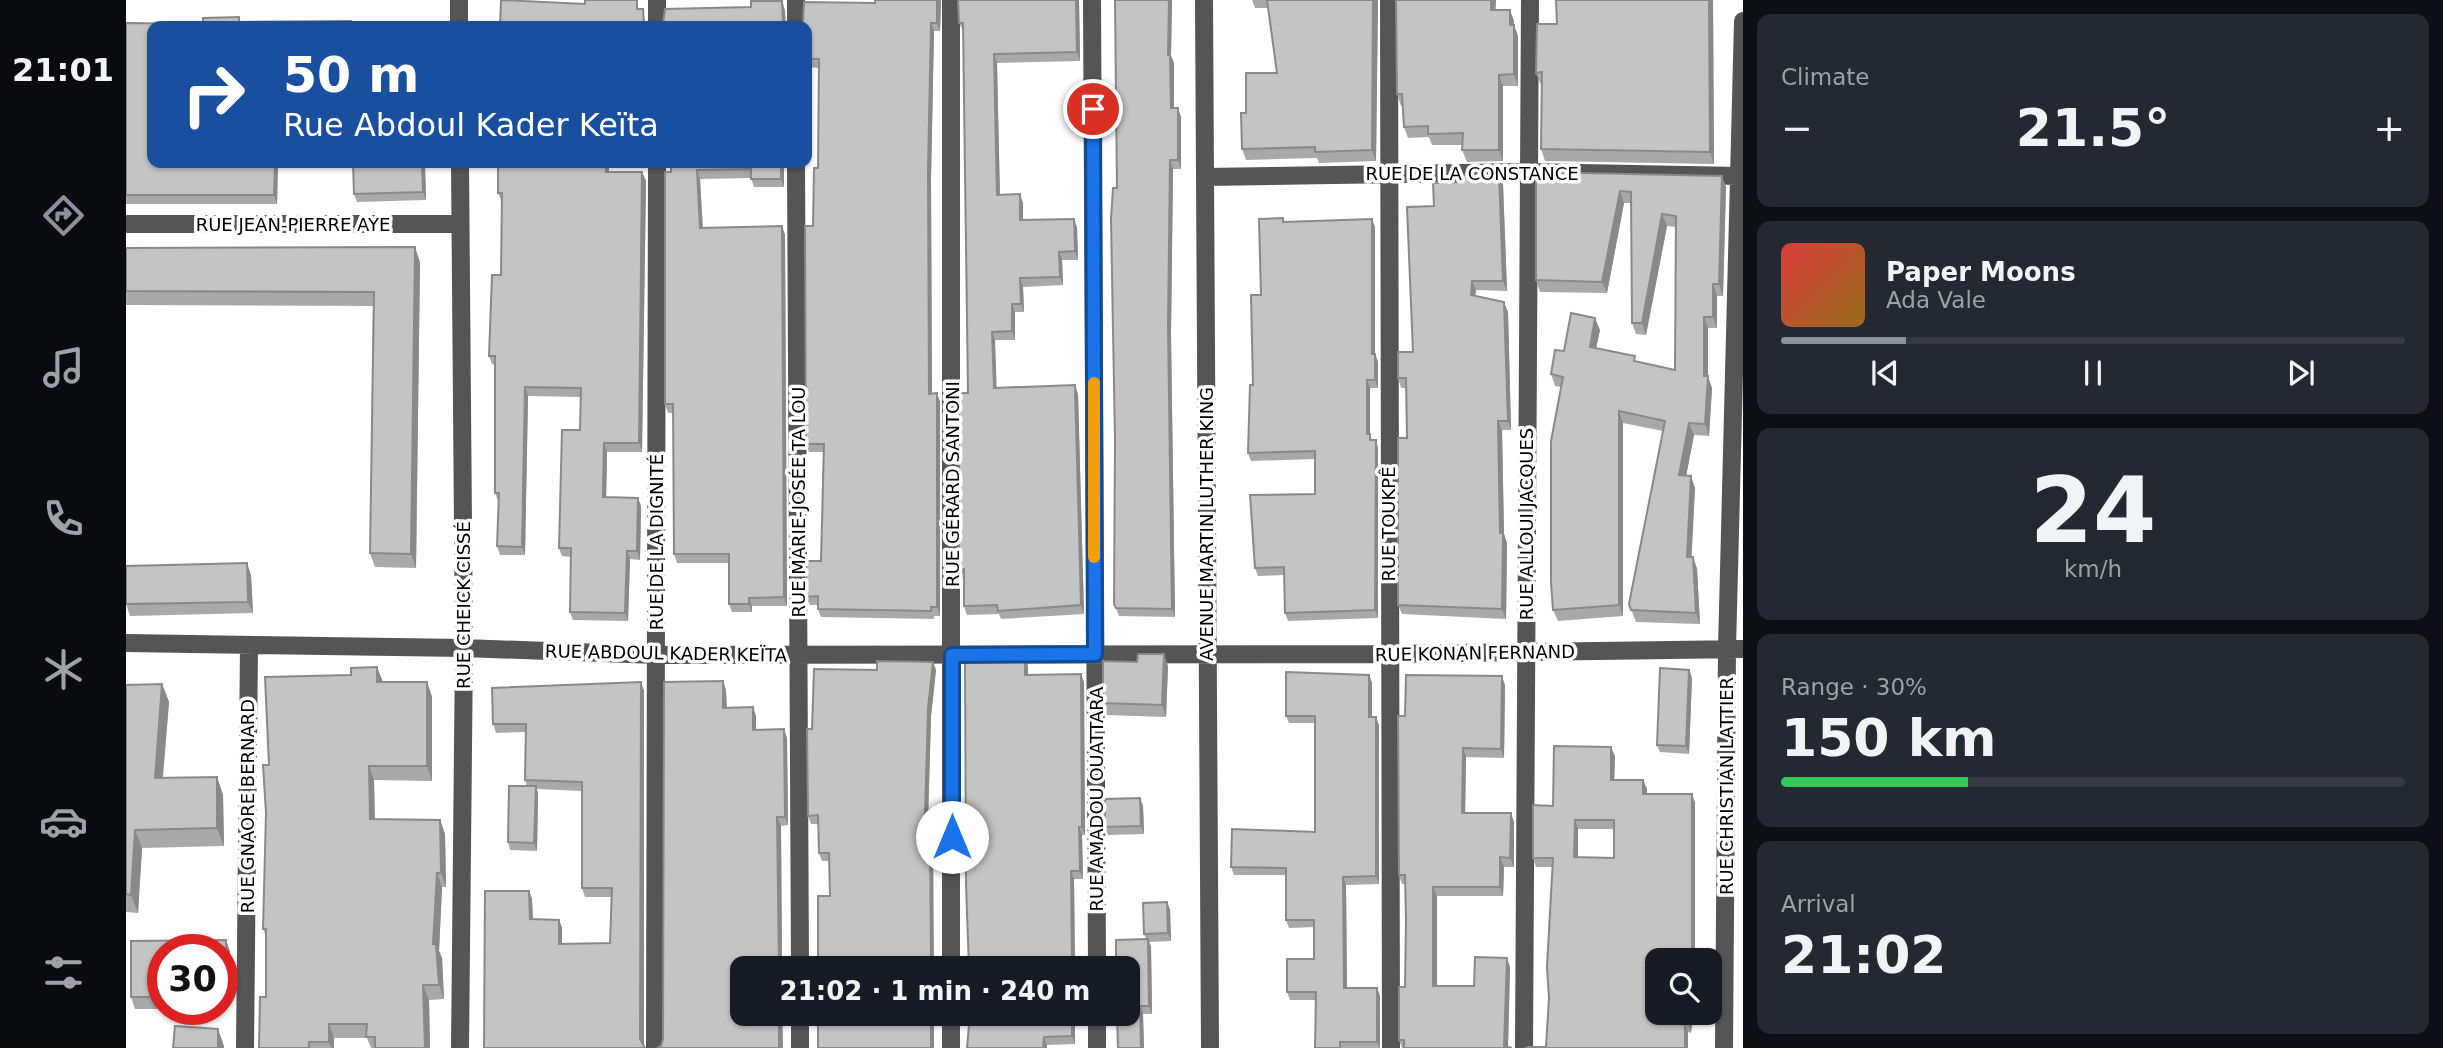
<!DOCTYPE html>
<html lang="en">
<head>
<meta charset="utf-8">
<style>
  body { margin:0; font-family:"DejaVu Sans",sans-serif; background:#242831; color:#f1f3f6; height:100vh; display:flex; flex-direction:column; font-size:26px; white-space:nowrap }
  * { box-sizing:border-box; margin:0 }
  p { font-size:23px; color:#9ea1a6 }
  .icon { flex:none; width:38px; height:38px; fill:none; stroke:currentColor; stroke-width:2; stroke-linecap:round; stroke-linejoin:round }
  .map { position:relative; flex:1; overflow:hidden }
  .drawer { display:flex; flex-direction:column; gap:14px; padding:14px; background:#0d0f14; width:700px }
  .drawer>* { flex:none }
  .top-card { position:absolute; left:21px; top:21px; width:665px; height:147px; border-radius:14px; box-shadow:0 2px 5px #0004; background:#1a4fa0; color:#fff; overflow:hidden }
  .buttons { position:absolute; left:1519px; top:948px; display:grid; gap:14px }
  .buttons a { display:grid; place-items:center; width:77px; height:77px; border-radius:14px; background:#171b24; box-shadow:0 2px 5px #0004; font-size:35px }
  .speed { position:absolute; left:21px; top:934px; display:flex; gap:14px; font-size:35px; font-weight:700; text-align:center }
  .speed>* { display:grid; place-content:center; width:91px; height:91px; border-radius:50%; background:#171b24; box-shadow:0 2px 5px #0004; line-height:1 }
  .speed .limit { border:10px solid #d22; background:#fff; color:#111 }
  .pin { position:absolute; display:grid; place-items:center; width:60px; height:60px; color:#fff; margin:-30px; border:4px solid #fff; border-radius:50%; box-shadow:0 2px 7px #0007 }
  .me { position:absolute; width:77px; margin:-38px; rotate:0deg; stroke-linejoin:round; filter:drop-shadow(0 0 5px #0008) }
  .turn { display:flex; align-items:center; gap:24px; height:147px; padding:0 21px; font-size:32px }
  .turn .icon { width:91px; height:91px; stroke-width:2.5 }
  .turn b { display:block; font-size:49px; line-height:60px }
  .big { font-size:52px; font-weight:800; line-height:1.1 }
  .drawer .tile { flex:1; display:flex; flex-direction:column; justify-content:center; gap:10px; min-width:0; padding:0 24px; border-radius:14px; background:#242831 }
  .drawer .dial { align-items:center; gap:0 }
  .dial b { font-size:91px; line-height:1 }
  .song { display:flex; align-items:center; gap:21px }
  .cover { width:84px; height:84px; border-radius:10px; background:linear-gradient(135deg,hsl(0 70% 55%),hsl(40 70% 35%)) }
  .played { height:7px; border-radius:4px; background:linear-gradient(90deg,#8c9099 20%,#363941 20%) }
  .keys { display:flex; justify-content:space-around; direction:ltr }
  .heat { display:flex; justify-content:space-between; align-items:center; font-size:38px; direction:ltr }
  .charge { height:10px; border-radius:5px; background:linear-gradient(90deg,#34c759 30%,#363941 0) }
  .trip { position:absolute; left:604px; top:956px; width:410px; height:70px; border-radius:14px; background:#171b24; box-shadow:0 2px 5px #0004; font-weight:800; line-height:70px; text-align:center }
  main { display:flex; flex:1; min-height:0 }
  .tabs { display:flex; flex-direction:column; width:126px; justify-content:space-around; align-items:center; background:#090b0e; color:#9ea1a6 }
  .tabs .icon { width:49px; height:49px }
  .tabs .selected { color:#8c9099 }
  .tabs b { font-size:32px; color:#f1f3f6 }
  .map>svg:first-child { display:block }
</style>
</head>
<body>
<main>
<nav class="tabs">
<b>21:01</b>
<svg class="icon selected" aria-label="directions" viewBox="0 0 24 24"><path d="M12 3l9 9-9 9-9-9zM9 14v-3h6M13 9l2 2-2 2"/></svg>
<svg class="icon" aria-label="music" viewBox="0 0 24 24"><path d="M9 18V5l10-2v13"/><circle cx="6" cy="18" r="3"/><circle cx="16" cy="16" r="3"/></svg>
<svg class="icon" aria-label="phone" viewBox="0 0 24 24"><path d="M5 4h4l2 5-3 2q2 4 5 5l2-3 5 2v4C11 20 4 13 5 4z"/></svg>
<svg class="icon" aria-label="climate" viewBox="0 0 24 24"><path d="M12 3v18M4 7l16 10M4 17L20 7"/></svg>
<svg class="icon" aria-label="car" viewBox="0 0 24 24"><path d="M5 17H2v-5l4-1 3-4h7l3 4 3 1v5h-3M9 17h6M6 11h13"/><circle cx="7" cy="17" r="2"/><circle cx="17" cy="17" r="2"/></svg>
<svg class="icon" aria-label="filters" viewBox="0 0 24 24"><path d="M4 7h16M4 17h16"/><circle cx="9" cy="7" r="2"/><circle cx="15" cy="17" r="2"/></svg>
</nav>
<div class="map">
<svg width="1617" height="1048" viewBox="0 0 1617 1048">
  <rect width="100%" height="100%" fill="#fff"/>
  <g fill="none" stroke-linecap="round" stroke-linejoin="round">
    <path stroke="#555" stroke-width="18" d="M333,0V26
      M670,0V26
      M825,0V968
      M966,0L971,968
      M1078,0L1084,1048
      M1263,0L1265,1048
      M531,26V0
      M334,163L338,648L334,1048
      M670,163L674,968
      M1079,177L1402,172L1613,176
      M0,224H334
      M0,643L338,648L530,655L1263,654L1617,649
      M674,1013V1048
      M971,1013V1048
      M119,1048L123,647
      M529,1048L531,163
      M825,1048V1013
      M1398,1048L1404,0
      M1598,1048L1601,649L1617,21"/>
  </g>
  <path fill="#a9a9a9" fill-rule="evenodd" d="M749,0H815L814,31H808L805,179L806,393H811L814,402V616H808V619L695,617L692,609V605H684L680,597L695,561L697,452H683L680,444L687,226L692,168L693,68L681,67V26L749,3Z
    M953,0L954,61L871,63L874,195L897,203V220L951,227L952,260H936L937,285L897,287L898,312H889V340H869L870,388L952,394L958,614L875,619L873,614L841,615L838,606V578H836L833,569L842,393L837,31L833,23Z
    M989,0H1046L1045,56L1048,63V108L1055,117V169H1047L1045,335L1049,617L993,616L988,604L991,188Z
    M1126,0H1252L1250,161L1193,163L1191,158L1120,160L1116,149L1120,113L1151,73L1142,8H1129Z
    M1270,0H1370L1369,10L1388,21V25L1392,36V86H1377V161L1341,162L1336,150L1337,145H1306L1303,137L1282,138L1278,127L1277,106H1275L1271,94Z
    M1587,0L1588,164L1419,161L1415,149V85L1410,73L1431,24Z
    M113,17L115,22L225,21L227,26H26V163H152L151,204H0V23L77,24V18Z
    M299,163L300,200L231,202L228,194Z
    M372,163H483V172H516L520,181L516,452H481L480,497L512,498L515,506L514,560L504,559L502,621L447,620L444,612L445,557L436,556L433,548L454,430L455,397L402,396L399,555H374L371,546L372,501L369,493V365L366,364L363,356L375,275L376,202L372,193Z
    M545,163H658V187H628L625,178L574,179L577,228L656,226L659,235L661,606H626V612H606L603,604V563H551L548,554L547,413H542L539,404Z
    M1410,172L1600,187L1597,296H1591V328H1582V377L1586,388L1583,436L1568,435L1560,476L1569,488L1565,557H1567L1571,569L1574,624L1510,622L1503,604L1537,431L1497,423V616L1432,621L1427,610L1435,387L1429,386L1425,374L1438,351L1474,330L1470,348L1512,362L1549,370L1550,227L1541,226L1520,335L1510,334L1506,323L1505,203H1498L1481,293L1414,292L1410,280Z
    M1373,174L1377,184L1381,291L1350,290L1349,296L1382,312L1385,430H1376L1378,534L1381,543L1380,619L1276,614L1272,605L1281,438L1280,388H1275L1272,378L1287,352L1308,206L1335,182Z
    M1157,218L1158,222L1249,227V354L1252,362V388H1244V434L1246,440L1252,448V618L1162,621L1159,613L1158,575L1132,576L1129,568L1189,494V459L1125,461L1122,453L1127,385L1135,295Z
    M0,248L294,262L290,568L249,567L244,553L247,306L0,305Z
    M125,575L127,613L4,616L0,604Z
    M899,658L902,666V675L958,682L959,835H956L957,879H948L949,968H843Z
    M807,662L810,670L805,716L802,816L807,824L704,896L703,861H696L693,853L692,824H685L682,816L751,670Z
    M1042,666L1040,717L981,715L977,703Z
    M1563,670L1566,678L1563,754L1534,752L1531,745Z
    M1243,675L1246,683V717L1253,725V884L1220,885L1221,988H1251L1254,996V1048H1189L1190,1000H1164L1161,992L1188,959V927L1163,928L1160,920V875H1108L1105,867L1189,832V723H1163L1160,716Z
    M597,681L600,690L601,708L627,707L630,716V730L661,738L662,825L655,826L656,968H616L656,1013L657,1048H531L535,1046L537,1039Z
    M257,682H301L306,697V781L248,780L249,819L314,820L319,834L320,887H316L313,951L316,958L318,999L303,1000L304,1048H245L241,1038H208V1048H133L140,997V936L137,929L143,765Z
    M515,682L518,691V1045L358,1048L403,891L406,899L407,919L433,920L436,928V944L484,943L486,897H459L456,888V791L411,789L412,794L411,851L384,850L382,842L401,786L399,780L400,732L370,733L367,724Z
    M36,684L43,702L37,778L91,777L97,795L98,846L16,848L12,913L0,912V685Z
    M1379,685L1378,758L1340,757L1339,813L1388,822V867H1378L1377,896H1311V986H1348L1384,967L1382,1047L1385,1048H1276L1273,1040L1279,987V884H1276L1273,875L1279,716Z
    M1489,756L1488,780H1517L1521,789V794H1566L1569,803V961H1531V1013H1567L1565,1033L1562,1032V1048H1399L1420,1047L1423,998L1427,867H1410L1407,858L1427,806ZM1452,829H1488V858L1452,857Z
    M1014,798L1017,806L1018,834L982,835L979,827Z
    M1041,902L1044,910L1045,941L1023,942L1025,947L1026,1014H1017L1018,1048H992L1020,939L1018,934Z
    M100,940L104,952L105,983H96V950H37V1009H9L5,997V941Z
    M844,1013H949V1044L921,1045Z"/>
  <path fill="#898989" d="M811,0H815L814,31L811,23Z
    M950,0H953L954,61L951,52Z
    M1043,0H1046L1045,56L1048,63V117L1045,108L1042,55Z
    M1247,0H1252L1250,161L1246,150Z
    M1365,0H1370L1369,21L1365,10Z
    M1583,0H1587L1588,164L1584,152Z
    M656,1L659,10L660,26L657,23Z
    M1384,10L1388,21V36L1384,25Z
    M805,23L808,31L805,179L806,402L803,394L802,170Z
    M1388,25L1392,36V86L1388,74Z
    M868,54L871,63L874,203L871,195Z
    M1373,75L1377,86V161L1373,150Z
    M1052,108L1055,117V169L1052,160Z
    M1044,160L1047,169L1045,335L1049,617L1046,609L1042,326Z
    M149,163H152L151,204L148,195Z
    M296,163H299L300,200L297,192Z
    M480,163H483V180L480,172Z
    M655,163H658V187L655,179Z
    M571,170L574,179L577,237L574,228Z
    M516,172L520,181L516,452L513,443Z
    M1373,174L1377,184L1381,291L1377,281Z
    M1596,176L1600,187L1597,296L1593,284Z
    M1494,191L1498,203L1481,293L1476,282Z
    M894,194L897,203V229L894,220Z
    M1536,214L1541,226L1520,335L1516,323Z
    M948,219L951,227L952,260L949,251Z
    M1246,219L1249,227V363L1246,354Z
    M656,226L659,235L661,606L658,597Z
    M289,247L294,262L290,568L285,554Z
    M933,252L936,260L937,285L934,277Z
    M894,278L897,287L898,312L895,304Z
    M1346,281L1350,290L1348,305L1345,295Z
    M1587,284L1591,296V328L1587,317Z
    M1378,302L1382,312L1385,430L1382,421Z
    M886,304L889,312V340L886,331Z
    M1578,317L1582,328V377L1586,388L1583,436L1579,424Z
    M1469,318L1474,330L1468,358L1464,347Z
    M866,332L869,340L871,397L868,388Z
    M1249,354L1252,362V388L1249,380Z
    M1241,380L1244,388V442L1241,434Z
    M949,385L952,394L958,614L955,605Z
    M399,387L402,396L399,555L396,547Z
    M811,393L814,402V616L811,607Z
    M1493,411L1497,423V616L1493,605Z
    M1372,421L1376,430L1378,534L1381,543L1380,619L1376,609Z
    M1563,423L1568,435L1558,487L1553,475Z
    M1250,440L1252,448V618L1249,610Z
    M478,443L481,452L480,506L477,497Z
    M1565,476L1569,488L1565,569L1561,557Z
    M512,498L515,506L514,560L511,551Z
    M501,551L504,559L502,621L499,613Z
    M1567,557L1571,569L1574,624L1570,613Z
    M121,563L125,575L127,613L122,602Z
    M623,598L626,606V612L623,604Z
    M1038,654L1042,666L1040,717L1036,705Z
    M899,658L902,666V684L899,675Z
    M807,662L810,670L805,716L802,824L799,816L802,708Z
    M251,667L257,682H251Z
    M1563,670L1566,678L1563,754L1560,746Z
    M955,674L958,682L959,835L956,827Z
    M1243,675L1246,683V725L1243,717Z
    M1376,676L1379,685L1378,758L1375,749Z
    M597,681L600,690L601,716L597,708Z
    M301,682L306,697V781L301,766Z
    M515,682L518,691V1048L514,1039Z
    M36,684L43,702L35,796L29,778Z
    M627,707L630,716V739L627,730Z
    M1250,717L1253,725V884L1250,876Z
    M658,729L661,738L662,825L659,817Z
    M1485,747L1489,756L1488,789L1485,780Z
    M1337,748L1340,757L1339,822L1336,813Z
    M243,766L248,780L249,834L244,819Z
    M91,777L97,795L98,846L91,828Z
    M1517,780L1521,789V803L1517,794Z
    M410,786L412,794L411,851L408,843Z
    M1566,794L1569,803V961H1566Z
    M1014,798L1017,806L1018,834L1015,826Z
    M1385,813L1388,822V867L1384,858Z
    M804,816L807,824L808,968H805Z
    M651,817L655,826L656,968H653Z
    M314,820L319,834L320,887L315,873Z
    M1449,820L1452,829V866L1448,857Z
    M953,827L956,835L957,879L954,871Z
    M9,830L16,848L12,913L5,895Z
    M1374,857L1378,867L1377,896L1374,887Z
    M945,871L948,879L949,968H946Z
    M311,873L316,887L313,951L316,958L318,999L313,985L307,944Z
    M1217,877L1220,885L1221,996L1218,988Z
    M1307,887L1311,896V995L1307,986Z
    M403,891L406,899L407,928L404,919Z
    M1041,902L1044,910L1045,941L1042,933Z
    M433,920L436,928V952L433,944Z
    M1022,939L1025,947L1026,1014L1023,1006Z
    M100,940L104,952L105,983L100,971Z
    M1381,958L1384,967L1382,1048L1378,1046Z
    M297,985L303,1000L304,1048H299Z
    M1251,988L1254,996V1048L1251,1042Z
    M1014,1006L1017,1014L1018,1048H1015Z
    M653,1013H656L657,1048H653Z
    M805,1013H808V1048H805Z
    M946,1013H949V1044L946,1036Z
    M1563,1013H1567L1565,1033L1562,1023Z
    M1559,1023L1562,1032V1048H1559Z
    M203,1024L208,1038V1048H206L203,1042Z
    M92,1029L98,1046V1048H92Z
    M918,1037L921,1045V1048H917Z"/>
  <path fill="#c4c4c4" stroke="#898989" stroke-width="2" fill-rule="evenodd" d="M375,0L459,4V0H511V9H517L518,23L523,26H374Z
    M749,0H811V23H805L802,170L803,394L811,393V607H805V611L692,609V596L680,597V561H695L698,444H680L679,226H687L688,168H692L693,59H681V26H671L677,23L678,2L749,3Z
    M832,0H950L951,52L868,54L871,195L894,194V220L948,219L949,251L933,252L934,277L894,278L895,304H886V331L866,332L868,388L949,385L955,605L872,611L871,605L838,606V569H833V393H842L837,23H833Z
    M989,0H1043L1042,55H1044L1045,108H1052V160H1044L1042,326L1046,609L990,608L988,604L989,440L985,219L987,188H991Z
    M1141,0H1247L1246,150L1189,152V147L1116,149L1115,113H1120V73H1151Z
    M1270,0H1365V10H1384V25H1388V74L1373,75V150H1336L1337,133L1302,134V126L1278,127L1276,94H1271Z
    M1430,0H1583L1584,152L1415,149L1416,72L1410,73L1411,24H1431Z
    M625,1H656L657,23L663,26H532L537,24L539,9L625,7Z
    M113,17V22L225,21V26H26V163H149L148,195H0V23L77,24V18Z
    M267,22H295V26H267Z
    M227,163H296L297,192L228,194Z
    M372,163H480V172H516L513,443H478L477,497L512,498L511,551H501L499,613L444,612L445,548H433L436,430H454L455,388L399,387L396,547L371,546L373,493H369V356H363L366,275H375L376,193H372Z
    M545,163H655V179H625V169L571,170L574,228L656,226L658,597L623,598V604H603V554H548L547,404H539V172H545Z
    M1410,172L1596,176L1593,284H1587V317H1578V376H1582L1579,424L1563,423L1553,475L1565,476L1561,557H1567L1570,613L1505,610L1503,604L1539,421L1493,411V605L1427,610L1425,583V441L1437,377L1425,374L1429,350L1438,351L1445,313L1469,318L1464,347L1509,356L1508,361L1549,370L1550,216L1536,214L1516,323H1506L1505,192L1494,191L1476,282L1410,280Z
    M1373,174L1377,281H1346L1345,295L1378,302L1382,421H1372L1374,533H1377L1376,609L1272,605V438H1281L1280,378H1272V352H1287L1281,207L1308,206L1307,183L1335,182L1336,175Z
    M1157,218V222L1246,219V354H1249V380H1241V434H1244V440H1250L1249,610L1159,613L1158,567L1129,568L1124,495L1189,494V451L1122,453L1124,385H1127L1125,295H1135L1133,219Z
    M289,247L285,554L244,553L248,292L0,291V248Z
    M121,563L122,602L0,604V566Z
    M1012,654H1038L1036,705L977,703V661L1011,662Z
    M839,658H899V675L955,674L956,827H953L954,871H945L946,968H843L840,885Z
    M751,661L807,662L802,708L799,816H804L805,968H692V896H704L703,853H693L692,815L682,816L681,729H686L688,669L751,670Z
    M251,667V682H301V766H243L244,819L314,820L315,873H311L307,944H310L313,985H297L299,1048H249V1037H240L241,1024H203V1042H183V1048H133L134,997H140V929H137L140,813L137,765H143L139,677L225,675V668Z
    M1534,668L1563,670L1560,746L1531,745Z
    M1160,672L1243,675V717H1250V876L1217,877L1218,988H1251V1042H1214V1048H1189L1190,992H1161V959H1188V920H1160V868L1105,867L1106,829L1189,832V716H1160Z
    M1280,675L1376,676L1375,749L1337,748L1336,813H1385L1384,858L1374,857V887H1307V986H1348L1349,957L1381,958L1378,1046L1386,1048H1278V1040H1273V987H1279L1280,921L1279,875H1273L1272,716H1279Z
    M597,681V708L627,707V730L658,729L659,817H651L653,968H616V1013H653V1048H531L535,1046L537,1039L538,682Z
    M515,682L514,1039L519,1048H358L359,891H403L404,919L433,920V944L484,943L486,888H456V782L399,780L400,724H367L366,688Z
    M36,684L29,778L91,777V828L9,830L5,895L0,894V685Z
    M1428,746L1485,747V780H1517V794H1566V961H1531V1013H1563L1562,1023H1559V1048H1399L1403,1047H1420L1423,998L1421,967L1427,858H1407V805L1427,806ZM1449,820H1488V858L1448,857Z
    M383,786H410L408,843L382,842Z
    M1014,798L1015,826L979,827V799Z
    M1041,902L1042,933L1018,934L1017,903Z
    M1022,939L1023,1006H1014L1015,1048H992L991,1013H1001V968H990V940Z
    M100,940V971H96V950H37V997H5V941Z
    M692,1013H805V1048H692Z
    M844,1013H946V1036L918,1037L917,1048H841Z
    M49,1026L92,1029V1048H47Z"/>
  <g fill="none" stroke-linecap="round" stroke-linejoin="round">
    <defs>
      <path id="route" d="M826,837V655L969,654L967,109"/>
    </defs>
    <use href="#route" stroke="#114b97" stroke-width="18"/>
    <use href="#route" stroke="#1a73e8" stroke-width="12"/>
    <path stroke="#f59e0b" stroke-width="12" d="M968,383V557"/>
  </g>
  <g text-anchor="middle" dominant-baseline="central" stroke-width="7" stroke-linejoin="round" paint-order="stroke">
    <g font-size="18" fill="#000" stroke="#fff">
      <text x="1346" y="173">RUE DE LA CONSTANCE</text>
      <text x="167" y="224">RUE JEAN-PIERRE AYE</text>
      <text transform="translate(826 484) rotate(-90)">RUE GÉRARD SANTONI</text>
      <text transform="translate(672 502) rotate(-90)">RUE MARIE-JOSÉE TA LOU</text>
      <text transform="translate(1080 524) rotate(-90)">AVENUE MARTIN LUTHER KING</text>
      <text transform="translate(1262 524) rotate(-90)">RUE TOUKPÊ</text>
      <text transform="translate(1400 524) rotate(-90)">RUE ALLOUI JACQUES</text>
      <text transform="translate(530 542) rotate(-90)">RUE DE LA DIGNITÉ</text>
      <text transform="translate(337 605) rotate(-90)">RUE CHEICK CISSÉ</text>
      <text transform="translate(540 653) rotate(1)">RUE ABDOUL KADER KEÏTA</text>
      <text transform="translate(1349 653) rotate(-1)">RUE KONAN FERNAND</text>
      <text transform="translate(1600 786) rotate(-90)">RUE CHRISTIAN LATTIER</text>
      <text transform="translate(970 799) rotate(-90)">RUE AMADOU OUATTARA</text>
      <text transform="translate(121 806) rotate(-90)">RUE GNAORE BERNARD</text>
    </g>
  </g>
</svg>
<div class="buttons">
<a><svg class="icon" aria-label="search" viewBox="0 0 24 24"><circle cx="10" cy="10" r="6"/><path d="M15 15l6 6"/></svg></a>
</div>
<div class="speed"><div class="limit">30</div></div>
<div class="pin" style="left:967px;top:109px;background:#d93025"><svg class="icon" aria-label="arrive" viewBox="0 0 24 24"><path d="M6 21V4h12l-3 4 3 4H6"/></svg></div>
<svg class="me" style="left:826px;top:837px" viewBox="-20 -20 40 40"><circle r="19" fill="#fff"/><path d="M0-13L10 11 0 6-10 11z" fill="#1a73e8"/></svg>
<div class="trip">21:02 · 1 min · 240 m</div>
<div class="top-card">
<div class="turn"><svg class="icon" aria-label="right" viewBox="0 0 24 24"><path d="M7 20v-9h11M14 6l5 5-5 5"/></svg><div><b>50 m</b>Rue Abdoul Kader Keïta</div></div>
</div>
</div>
<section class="drawer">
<div class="tile"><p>Climate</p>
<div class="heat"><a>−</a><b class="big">21.5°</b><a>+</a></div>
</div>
<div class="tile">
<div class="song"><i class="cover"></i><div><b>Paper Moons</b><p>Ada Vale</p></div></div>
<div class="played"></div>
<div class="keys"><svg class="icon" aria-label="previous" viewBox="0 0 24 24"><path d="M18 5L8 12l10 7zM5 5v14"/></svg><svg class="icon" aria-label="pause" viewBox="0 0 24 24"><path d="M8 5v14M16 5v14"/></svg><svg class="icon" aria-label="next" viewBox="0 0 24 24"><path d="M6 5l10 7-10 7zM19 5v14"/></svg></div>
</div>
<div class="tile dial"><b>24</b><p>km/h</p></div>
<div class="tile"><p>Range · 30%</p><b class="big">150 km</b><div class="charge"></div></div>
<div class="tile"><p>Arrival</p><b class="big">21:02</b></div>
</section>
</main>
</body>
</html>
